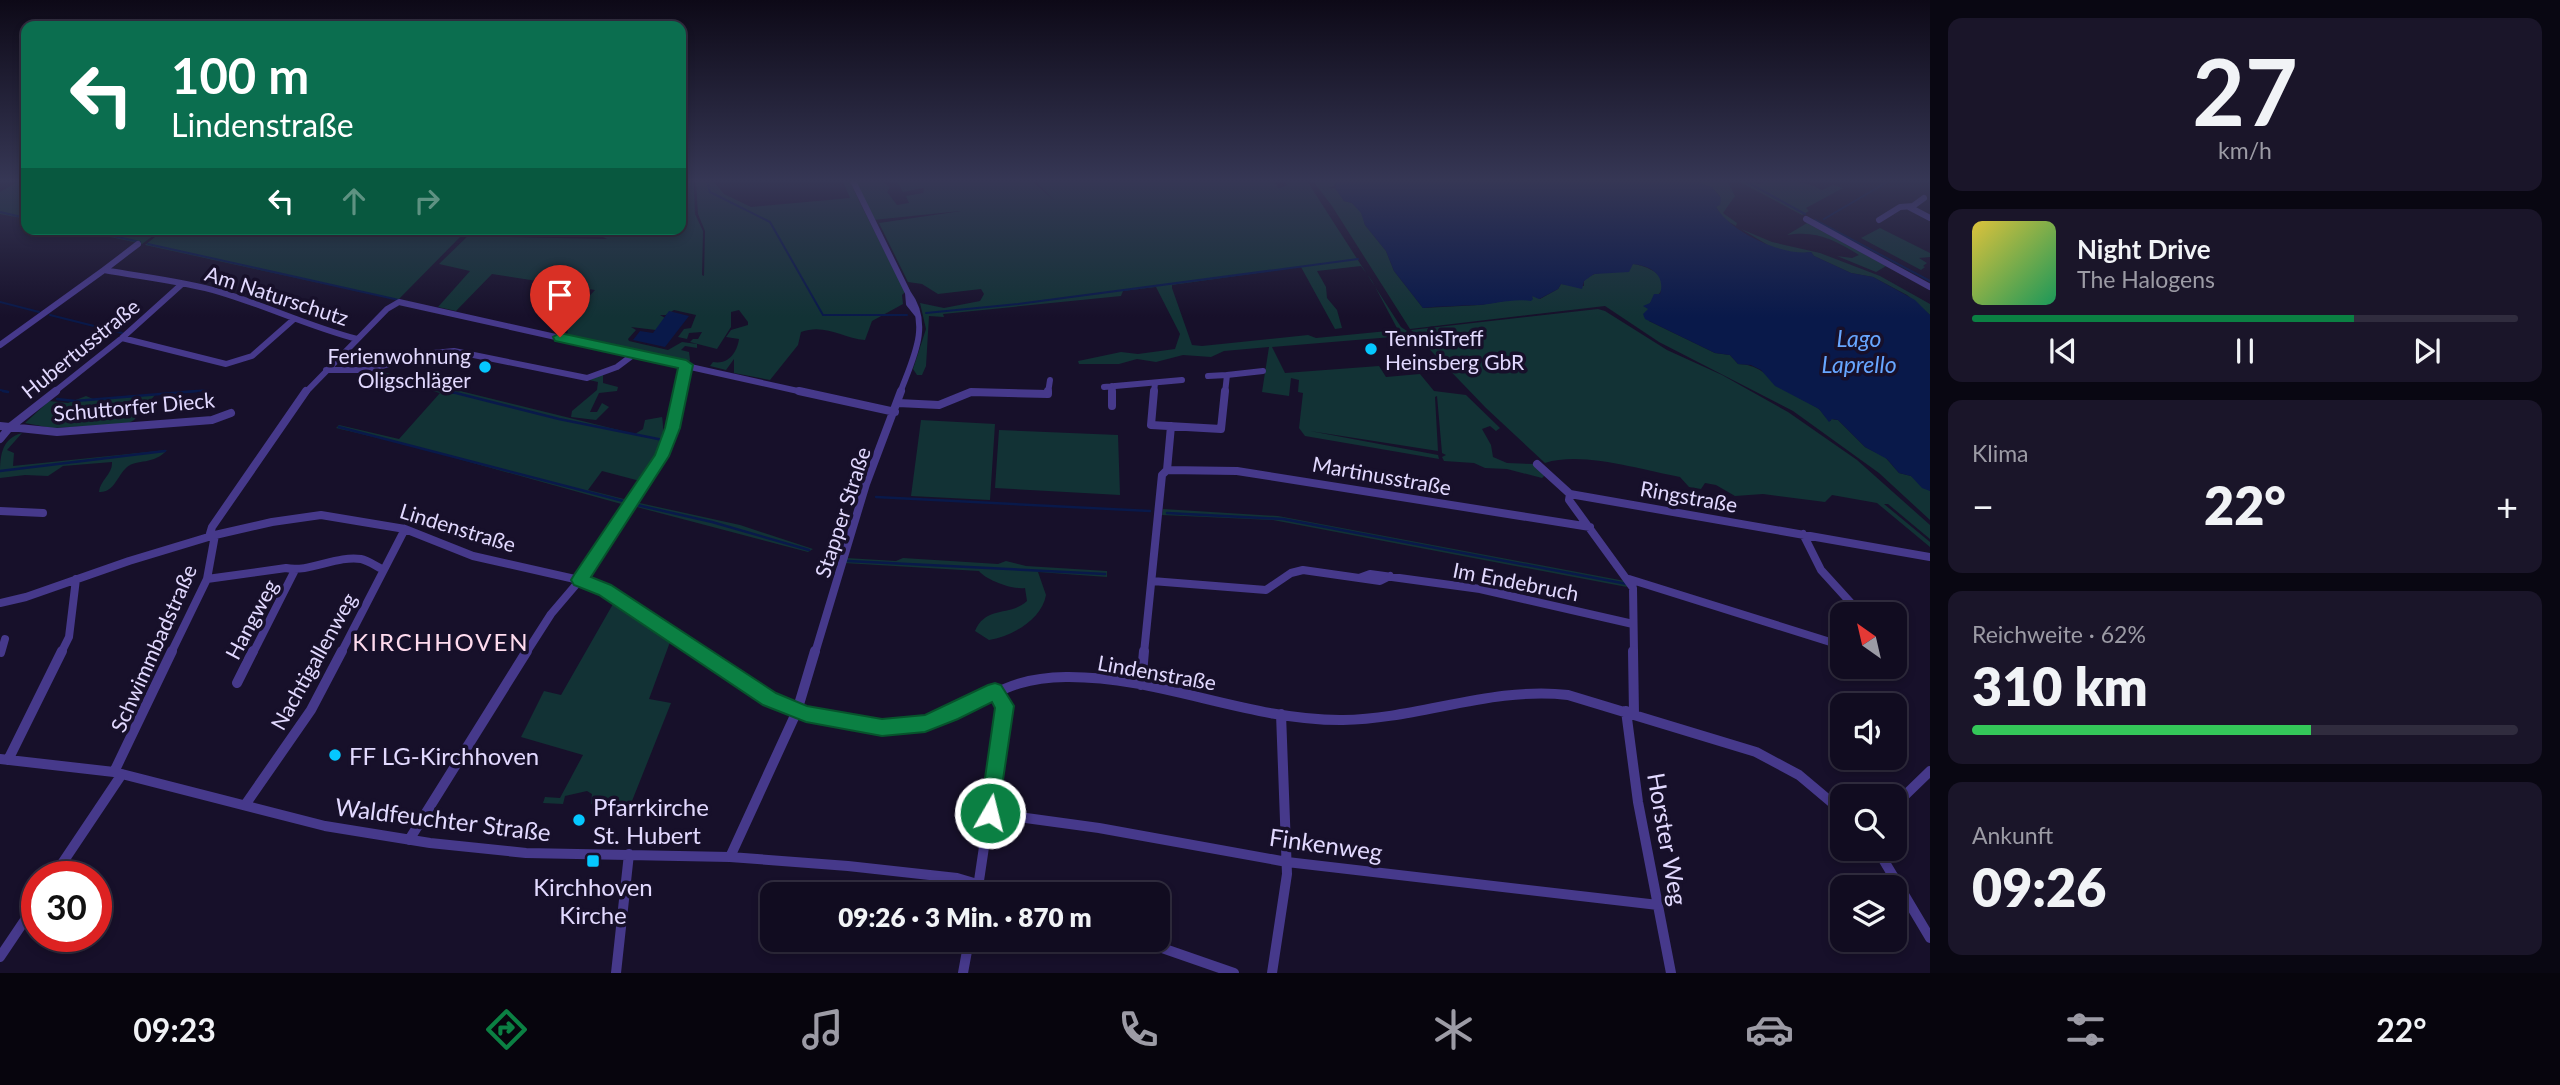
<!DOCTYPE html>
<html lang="de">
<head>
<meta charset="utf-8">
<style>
  body { margin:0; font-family:Lato,sans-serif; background:#1a1529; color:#f1f3f6; height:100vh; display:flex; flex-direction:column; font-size:26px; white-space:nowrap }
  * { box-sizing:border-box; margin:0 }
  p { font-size:23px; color:#9c9ba5 }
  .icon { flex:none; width:38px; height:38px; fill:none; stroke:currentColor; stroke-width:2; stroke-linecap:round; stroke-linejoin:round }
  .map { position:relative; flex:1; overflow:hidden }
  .side { display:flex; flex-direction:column; gap:18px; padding:18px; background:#090712; width:630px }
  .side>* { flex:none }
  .hud { position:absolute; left:21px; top:21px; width:665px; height:214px; border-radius:14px; box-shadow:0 4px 10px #0003,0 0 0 2px #302c3e; background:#0b6e4f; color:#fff; overflow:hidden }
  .needle { width:46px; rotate:326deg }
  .fabs { position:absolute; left:1830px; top:602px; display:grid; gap:14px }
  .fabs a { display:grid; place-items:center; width:77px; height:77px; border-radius:14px; background:#110c20; box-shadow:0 4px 10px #0003,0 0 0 2px #302c3e; font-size:35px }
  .speed { position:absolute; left:21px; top:861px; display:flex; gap:14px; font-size:35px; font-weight:700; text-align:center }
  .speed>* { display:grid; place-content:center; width:91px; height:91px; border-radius:50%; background:#110c20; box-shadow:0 4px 10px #0003,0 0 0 2px #302c3e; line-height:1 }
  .speed .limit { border:10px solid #d22; background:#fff; color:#111 }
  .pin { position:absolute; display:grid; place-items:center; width:60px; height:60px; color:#fff; margin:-72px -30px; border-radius:50% 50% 50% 0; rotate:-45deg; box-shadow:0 0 7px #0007 }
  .pin .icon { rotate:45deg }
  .me { position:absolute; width:77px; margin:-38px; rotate:8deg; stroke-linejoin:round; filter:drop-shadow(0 0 5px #0008) }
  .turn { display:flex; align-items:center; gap:24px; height:147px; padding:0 35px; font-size:32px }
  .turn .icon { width:91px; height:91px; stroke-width:2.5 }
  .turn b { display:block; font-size:49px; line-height:60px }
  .lanes { display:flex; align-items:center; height:66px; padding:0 35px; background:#0003; justify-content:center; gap:35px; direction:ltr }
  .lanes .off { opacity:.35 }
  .big { font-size:52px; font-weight:800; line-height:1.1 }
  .side .card { flex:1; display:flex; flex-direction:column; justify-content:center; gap:10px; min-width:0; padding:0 24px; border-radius:14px; background:#1a1529 }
  .side .dial { align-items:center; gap:0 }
  .dial b { font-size:91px; line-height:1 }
  .song { display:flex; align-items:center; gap:21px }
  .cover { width:84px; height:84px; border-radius:10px; background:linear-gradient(135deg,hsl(50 70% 55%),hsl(150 70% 35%)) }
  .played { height:7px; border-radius:4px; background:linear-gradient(90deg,#0b8043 70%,#302c3e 70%) }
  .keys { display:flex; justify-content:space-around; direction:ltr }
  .heat { display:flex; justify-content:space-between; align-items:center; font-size:38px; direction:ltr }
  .charge { height:10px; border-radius:5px; background:linear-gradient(90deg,#34c759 62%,#302c3e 0) }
  .trip { position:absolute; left:760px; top:882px; width:410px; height:70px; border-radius:14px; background:#110c20; box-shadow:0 4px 10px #0003,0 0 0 2px #302c3e; font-weight:800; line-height:70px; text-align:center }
  .menu { display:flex; height:112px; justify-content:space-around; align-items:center; background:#07050d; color:#9c9ba5 }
  .menu .icon { width:49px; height:49px }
  .menu .selected { color:#0b8043 }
  .menu b { font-size:32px; color:#f1f3f6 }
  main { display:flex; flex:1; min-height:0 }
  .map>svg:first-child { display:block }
</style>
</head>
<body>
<main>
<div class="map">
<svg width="1930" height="973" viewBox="0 0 1930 973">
  <rect width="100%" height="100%" fill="#17102a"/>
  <path fill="#123235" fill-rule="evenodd" d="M19,181H26V219L0,214V192Z
    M683,181H694L695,214L703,231L702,275L704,276L705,231L698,214L696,181H713L724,194L751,207L850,198L843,181H849L905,292L902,295L903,304L872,321L865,340C842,338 825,323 801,332L798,345L770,380L734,373V359L726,370L710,366L713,362C727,365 737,354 739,339L726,337L731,330L748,325V322L739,310L731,312V327L717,349L690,342L693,339H698L702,332L689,333L687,339L678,337L684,329L691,328L696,315L674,310L666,315H660L665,318L656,330L631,327L636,330L628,339L629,341L668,350L682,342L697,344V348L685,346L681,350L689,352L690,360L687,364L567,335L568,329L583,311L582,304L595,290L492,274L456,311L438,307L470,271L439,264L474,230L504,237L607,239C590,229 557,241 536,235L533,230L580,229L602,235L681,229Z
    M855,181H882L890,187L887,192L897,205L909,203L906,196L923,193L924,190L923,188L903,192L897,181H1032L1054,200L1035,181H1274L1278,188L1287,186L1284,181H1307L1401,327L1407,331L1404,336L1272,347L1285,373L1379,366L1386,377L1420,374L1434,391L1466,395L1500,428L1496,431L1490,426L1482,429L1491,445L1493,457L1507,463L1534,464L1545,475L1542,478L1507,469L1485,468L1474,463L1444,461L1442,457L1446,455L1442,453L1437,396L1435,397L1438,451L1310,431L1438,455L1439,459L1305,436L1299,428L1303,393L1298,392L1299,380L1291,378L1289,396L1262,392L1269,347L1224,351L1211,357L1183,355L1156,362L1137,359L1119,364H1079L1078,361L1083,360L1121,352L1138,354L1175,349L1180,334L1156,287L1123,291L1121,296L943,314L944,317L929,316L926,366L922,375H917L913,369L926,329L920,303L944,308L980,301L984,294L981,289L938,294L922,284L908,282L879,223L961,211L873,220ZM1361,266L1372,281L1398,330L1316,338L1308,335L1202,346L1192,345L1172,288V285L1301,267L1335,329L1342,328L1337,310L1327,298L1326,287L1317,271Z
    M1313,181H1337L1334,186L1329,188H1335L1344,201L1352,203L1362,213L1365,225L1386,251L1394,271L1423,308L1480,305L1534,296L1540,299L1558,289L1561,284L1584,286V281C1596,267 1617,277 1633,264C1644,265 1671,275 1661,291C1659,295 1653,299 1650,303L1649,321L1715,353L1730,355L1738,364C1761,364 1773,382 1791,393C1799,399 1813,404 1820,410C1824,414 1825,418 1831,421V419L1838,420L1865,447L1885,457L1899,473L1911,476L1930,491V520L1879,473L1793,411L1659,342L1605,306L1410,329L1332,206Z
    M1696,181L1728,182L1735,196L1723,213L1737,223L1736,226L1724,219L1716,207L1720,196C1713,187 1707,185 1696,181Z
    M1738,181H1751L1758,184C1779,175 1804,181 1822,190L1833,185L1843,188L1806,208L1809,211L1802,215Z
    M1807,223L1886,266L1876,272L1837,256L1852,258L1859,255C1835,240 1816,230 1787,235Z
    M1880,228L1930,253V257L1919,258L1927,263L1923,266L1925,267L1921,270L1861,238Z
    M75,229H162L142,244Z
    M165,229H441L462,235L398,300L145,245Z
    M1741,229L1772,242L1820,253L1880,276L1930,304V315L1907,295L1873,277L1851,273L1814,256L1811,252L1798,254L1773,248Z
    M1598,309L1605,311L1667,350L1722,375L1788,412L1857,460L1930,525V539L1888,504H1884L1930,542V547L1877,503L1832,495L1825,502L1763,494L1735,496L1716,485L1705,483L1701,489L1689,487L1680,477C1640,470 1583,451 1545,463L1486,408L1411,330Z
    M379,371L635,434L643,429L645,420L662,417C663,419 664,445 664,447L640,481L602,471L588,490L628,500L625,505L412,446L336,428L339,425L399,439L440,393L378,376Z
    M603,374V383L618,387L617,391L599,393L590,412H597L602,403L609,407L596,420L571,417L572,411L597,390L598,382L589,380Z
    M137,395H155L134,420L127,424L52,428L25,423L49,401L68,403L86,396L93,399Z
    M921,420L995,424L990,500L911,496Z
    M999,430L1118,435L1120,495L995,488Z
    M22,433L7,450L14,453L13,466L167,450C154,465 137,459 127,467C117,476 114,493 99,492C100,480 113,474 112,462L63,466L48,476L25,475L0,478C0,458 0,439 22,433Z
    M635,502L740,525L813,549L808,552L633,506Z
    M1163,509L1278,516L1625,581L1627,587L1273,520L1162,515Z
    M846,558L896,561L903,558L998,564L1006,561L1026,566L1107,571V577L1038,572L1046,595C1042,619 1013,636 989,640L975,631C986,605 1010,617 1027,601L1025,588C1013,590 986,580 979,571L844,563Z
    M613,604L670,642L649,699L671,703L630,806L622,807L605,803L602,813H596L597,805L591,804L592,794L587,791L565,796L563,804L543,803L545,797L560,798L583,755L521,737L544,691L561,695Z"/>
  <path fill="#09194a" d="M1337,181H1696L1712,187L1721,198L1720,205L1716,207C1731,232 1781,256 1811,252L1814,256L1851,273L1873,277L1915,300L1930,315V491L1922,488L1911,476L1899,473L1887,459L1865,447L1838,420L1832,419L1829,422L1819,409L1775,386L1761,370L1751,365L1738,364L1730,355L1715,353L1645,319L1643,314L1648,309L1643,306L1650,303L1654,294H1660C1666,275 1651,266 1633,264L1629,272L1594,274L1584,281L1582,289L1561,284L1558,289L1539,299L1532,296L1533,299L1531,301C1512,298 1496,304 1477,305C1458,306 1441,306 1423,308L1394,271L1386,251L1365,225L1361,213L1352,203L1344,201L1335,188Z
    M669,311L689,316L665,347L633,340L640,331L653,333Z"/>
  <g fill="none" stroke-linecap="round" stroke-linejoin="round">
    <path stroke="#09194a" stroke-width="2" d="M707,181L710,192L770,222L823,315H907
      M1745,181L1805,214
      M0,212L26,218
      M1824,219L1889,181
      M1815,220L1930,281
      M82,229L140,242
      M456,229L466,231
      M148,244L399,300
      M0,302L39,312
      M926,313L1018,304L1358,259
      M50,315L122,333
      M385,375L454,393
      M0,390L8,392
      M176,393L207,390"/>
    <path stroke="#09194a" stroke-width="2.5" d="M3,391L8,392
      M448,391L559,419L663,440
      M57,399L75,401L197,391
      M339,427L627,502
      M0,471L165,451
      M876,497L1150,511
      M637,505L712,522L809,550
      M1167,513L1283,519L1627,584
      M848,561L1105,574"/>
    <path stroke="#46398b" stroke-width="6" d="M853,181L908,293L909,304L917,314
      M1909,207L1930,218
      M1806,219L1930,287
      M1879,220L1900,207L1913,206L1924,198
      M104,270L138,244
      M122,338L226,364L252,356L294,319
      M0,345L104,270C142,277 183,281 220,292C267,306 310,327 357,339
      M326,370H368L423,354L454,351L587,378L617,367L633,355
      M1227,375L1263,371
      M1208,376L1227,375L1225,393
      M1112,386V393
      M1104,387L1182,380
      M53,393L122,338L182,284
      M305,393L387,309L399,302L807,393
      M680,393L686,365
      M900,393C912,360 932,325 908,293
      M969,393H993
      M1048,393L1050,380
      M1154,393L1155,383"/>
    <path stroke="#46398b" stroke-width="8" d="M799,391L895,412
      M1112,391V406
      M1154,391L1151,425L1221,429L1225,391
      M898,403L939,405L971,392L1048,394V391
      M0,426L57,432L212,420L231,413
      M0,439L10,427L56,391
      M1537,464L1570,494L1569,500L1633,588L1634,653
      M1167,470L1237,471L1590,527
      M1570,494L1930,557
      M0,511L43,513
      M1803,534L1821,570L1861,614
      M209,537L212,527L306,391
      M1359,578L1370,574L1480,589L1633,624
      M207,579L286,568C309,573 337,555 361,559C367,560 376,566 382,569
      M1629,579L1843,646
      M1152,581L1266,590L1291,573L1303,570L1380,581L1390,576
      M0,603L26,597L129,561L215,535L272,522L321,515L405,529L473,556L588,582L605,590L698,653
      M1,653L5,639
      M61,653L69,637L76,579
      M171,653L207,579L215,535
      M253,653L295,570
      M341,653L405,529
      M526,653L551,614L580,580L662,456L673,428L681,391
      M815,653L866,484L901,391
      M1144,653L1162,475L1167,470L1171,426"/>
    <path stroke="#46398b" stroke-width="10" d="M696,651C716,665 736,680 757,692C814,725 889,738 951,713C998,694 1011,678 1066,677C1160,676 1248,721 1343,720C1418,719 1493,686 1568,695L1756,752L1799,775L1843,812
      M1633,651L1634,714
      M237,683L253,651
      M1141,685L1144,651
      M1626,711L1638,802L1671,973
      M0,759L114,772L325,826L430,843L526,853L730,857L848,866L957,878L1011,894
      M8,760L62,651
      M114,772L172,651
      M245,805L311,710L342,651
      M1895,805L1930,771
      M990,813L1099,828L1287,862L1658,905
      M409,840L527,651
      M1877,849L1930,938
      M730,857L797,711L815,651
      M53,877L122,774
      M977,894L1005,706L995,691
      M1139,940L1234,973
      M0,957L37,902
      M616,973L629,854
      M963,973L969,940
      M1272,973L1287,874L1281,714"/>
  </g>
  <linearGradient id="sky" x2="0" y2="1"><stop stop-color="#0d0917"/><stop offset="0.57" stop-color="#363755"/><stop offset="1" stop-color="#363755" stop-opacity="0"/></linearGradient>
  <rect width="1930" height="317" fill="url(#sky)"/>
  <path fill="#0b8043" stroke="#07532c" stroke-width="2" d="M560,333L686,360L693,365L680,428L669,456L591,577L611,585L776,693L807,706L882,719L925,715L988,685L995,683L1001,685L1014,706L997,820L990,823L982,820L980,813L995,708L992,702L958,719L925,732L882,736L806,722L763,705L599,595L574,585L571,580L574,575L655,455L665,428L678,368L555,341L553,337Z"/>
  <g fill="#05c8ff" stroke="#17102a" stroke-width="2.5">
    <circle cx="1371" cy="349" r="7"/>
    <circle cx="485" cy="367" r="7"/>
    <circle cx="335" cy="755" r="7"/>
    <circle cx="579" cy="820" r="7"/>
    <rect x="586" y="854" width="14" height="14" rx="3.5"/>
  </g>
  <g text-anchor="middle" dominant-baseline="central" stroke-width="7" stroke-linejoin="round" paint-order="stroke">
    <g font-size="21" fill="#e2d9ff" stroke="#17102a">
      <text transform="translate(277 295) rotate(18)">Am Naturschutz</text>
      <text transform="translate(80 348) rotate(-39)">Hubertusstraße</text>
      <text transform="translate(134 406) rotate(-5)">Schuttorfer Dieck</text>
      <text transform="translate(1382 475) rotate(10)">Martinusstraße</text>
      <text transform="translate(1689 496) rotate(10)">Ringstraße</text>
      <text transform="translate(842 512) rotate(-72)">Stapper Straße</text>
      <text transform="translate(458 527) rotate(17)">Lindenstraße</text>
      <text transform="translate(1516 581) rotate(11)">Im Endebruch</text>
      <text transform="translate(251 619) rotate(-62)">Hangweg</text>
      <text transform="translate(153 648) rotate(-66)">Schwimmbadstraße</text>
      <text transform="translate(313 661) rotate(-61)">Nachtigallenweg</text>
      <text transform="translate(1157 672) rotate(10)">Lindenstraße</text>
    </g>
    <g font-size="21" fill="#e2d9ff" stroke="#17102a" text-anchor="start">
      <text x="1385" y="337">TennisTreff<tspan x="1385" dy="24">Heinsberg GbR</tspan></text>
      <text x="471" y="355" text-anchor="end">Ferienwohnung<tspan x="471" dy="24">Oligschläger</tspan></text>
    </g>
    <g font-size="23" font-style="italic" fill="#67a6ff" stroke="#17102a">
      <text x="1859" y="338">Lago<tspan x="1859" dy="26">Laprello</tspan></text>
    </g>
    <g font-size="24" letter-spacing="2" fill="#ffdbee" stroke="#17102a">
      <text x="441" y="641">KIRCHHOVEN</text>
    </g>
    <g font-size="24" fill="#e2d9ff" stroke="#17102a" text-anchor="start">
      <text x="349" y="755">FF LG-Kirchhoven</text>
      <text x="593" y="806">Pfarrkirche<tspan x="593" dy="28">St. Hubert</tspan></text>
      <text x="593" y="886" text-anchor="middle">Kirchhoven<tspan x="593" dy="28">Kirche</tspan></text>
    </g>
    <g font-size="24" fill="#e2d9ff" stroke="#17102a">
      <text transform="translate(443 819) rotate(7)">Waldfeuchter Straße</text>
      <text transform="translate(1668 839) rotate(80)">Horster Weg</text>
      <text transform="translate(1326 844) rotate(8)">Finkenweg</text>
    </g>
  </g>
</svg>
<div class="fabs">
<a><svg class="needle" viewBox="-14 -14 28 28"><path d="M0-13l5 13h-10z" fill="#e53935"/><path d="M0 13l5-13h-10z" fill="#9c9ba5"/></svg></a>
<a><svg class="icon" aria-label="sound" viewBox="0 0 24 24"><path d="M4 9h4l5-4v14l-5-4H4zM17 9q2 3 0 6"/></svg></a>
<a><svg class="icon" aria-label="search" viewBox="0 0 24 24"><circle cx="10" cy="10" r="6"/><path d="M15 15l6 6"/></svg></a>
<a><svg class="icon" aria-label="layers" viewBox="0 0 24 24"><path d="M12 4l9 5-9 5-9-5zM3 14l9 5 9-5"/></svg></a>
</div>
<div class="speed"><div class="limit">30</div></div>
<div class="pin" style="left:560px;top:337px;background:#d93025"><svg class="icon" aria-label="arrive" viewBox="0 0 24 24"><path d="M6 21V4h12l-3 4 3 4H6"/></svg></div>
<svg class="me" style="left:990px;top:813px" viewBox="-20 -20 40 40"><circle r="17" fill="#0b8043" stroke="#fff" stroke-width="3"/><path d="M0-11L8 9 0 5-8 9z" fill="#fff"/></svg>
<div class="trip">09:26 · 3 Min. · 870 m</div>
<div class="hud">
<div class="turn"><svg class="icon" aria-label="left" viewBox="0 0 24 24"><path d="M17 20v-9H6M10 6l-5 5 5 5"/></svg><div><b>100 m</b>Lindenstraße</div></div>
<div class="lanes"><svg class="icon" aria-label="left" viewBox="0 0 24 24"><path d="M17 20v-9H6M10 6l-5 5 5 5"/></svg><svg class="icon off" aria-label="ahead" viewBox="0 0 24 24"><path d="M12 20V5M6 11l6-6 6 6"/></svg><svg class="icon off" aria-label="right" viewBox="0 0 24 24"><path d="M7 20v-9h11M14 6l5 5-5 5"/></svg></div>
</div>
</div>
<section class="side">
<div class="card dial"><b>27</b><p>km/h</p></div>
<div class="card">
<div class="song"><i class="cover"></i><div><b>Night Drive</b><p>The Halogens</p></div></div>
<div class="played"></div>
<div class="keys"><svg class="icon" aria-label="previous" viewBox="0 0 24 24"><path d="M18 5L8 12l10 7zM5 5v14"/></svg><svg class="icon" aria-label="pause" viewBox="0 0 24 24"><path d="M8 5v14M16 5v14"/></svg><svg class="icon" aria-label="next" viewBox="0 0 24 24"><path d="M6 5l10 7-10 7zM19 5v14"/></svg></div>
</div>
<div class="card"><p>Klima</p>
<div class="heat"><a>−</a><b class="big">22°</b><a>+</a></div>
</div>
<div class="card"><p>Reichweite · 62%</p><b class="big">310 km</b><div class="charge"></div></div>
<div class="card"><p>Ankunft</p><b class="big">09:26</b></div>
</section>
</main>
<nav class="menu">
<b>09:23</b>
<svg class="icon selected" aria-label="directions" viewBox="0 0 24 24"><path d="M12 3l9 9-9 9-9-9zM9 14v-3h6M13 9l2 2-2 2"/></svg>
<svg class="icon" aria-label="music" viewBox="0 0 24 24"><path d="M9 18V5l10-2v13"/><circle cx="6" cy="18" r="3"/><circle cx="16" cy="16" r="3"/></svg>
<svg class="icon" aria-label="phone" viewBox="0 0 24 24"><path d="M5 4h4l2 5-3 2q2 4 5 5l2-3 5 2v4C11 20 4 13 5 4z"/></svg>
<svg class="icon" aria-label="climate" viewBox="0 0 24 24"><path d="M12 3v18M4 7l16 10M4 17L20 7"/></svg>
<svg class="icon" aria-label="car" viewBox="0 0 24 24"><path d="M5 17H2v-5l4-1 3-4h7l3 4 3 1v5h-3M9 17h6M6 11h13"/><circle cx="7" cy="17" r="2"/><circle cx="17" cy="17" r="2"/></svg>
<svg class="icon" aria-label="filters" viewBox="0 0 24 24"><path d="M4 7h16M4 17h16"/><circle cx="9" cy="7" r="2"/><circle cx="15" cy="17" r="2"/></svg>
<b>22°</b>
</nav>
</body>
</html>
